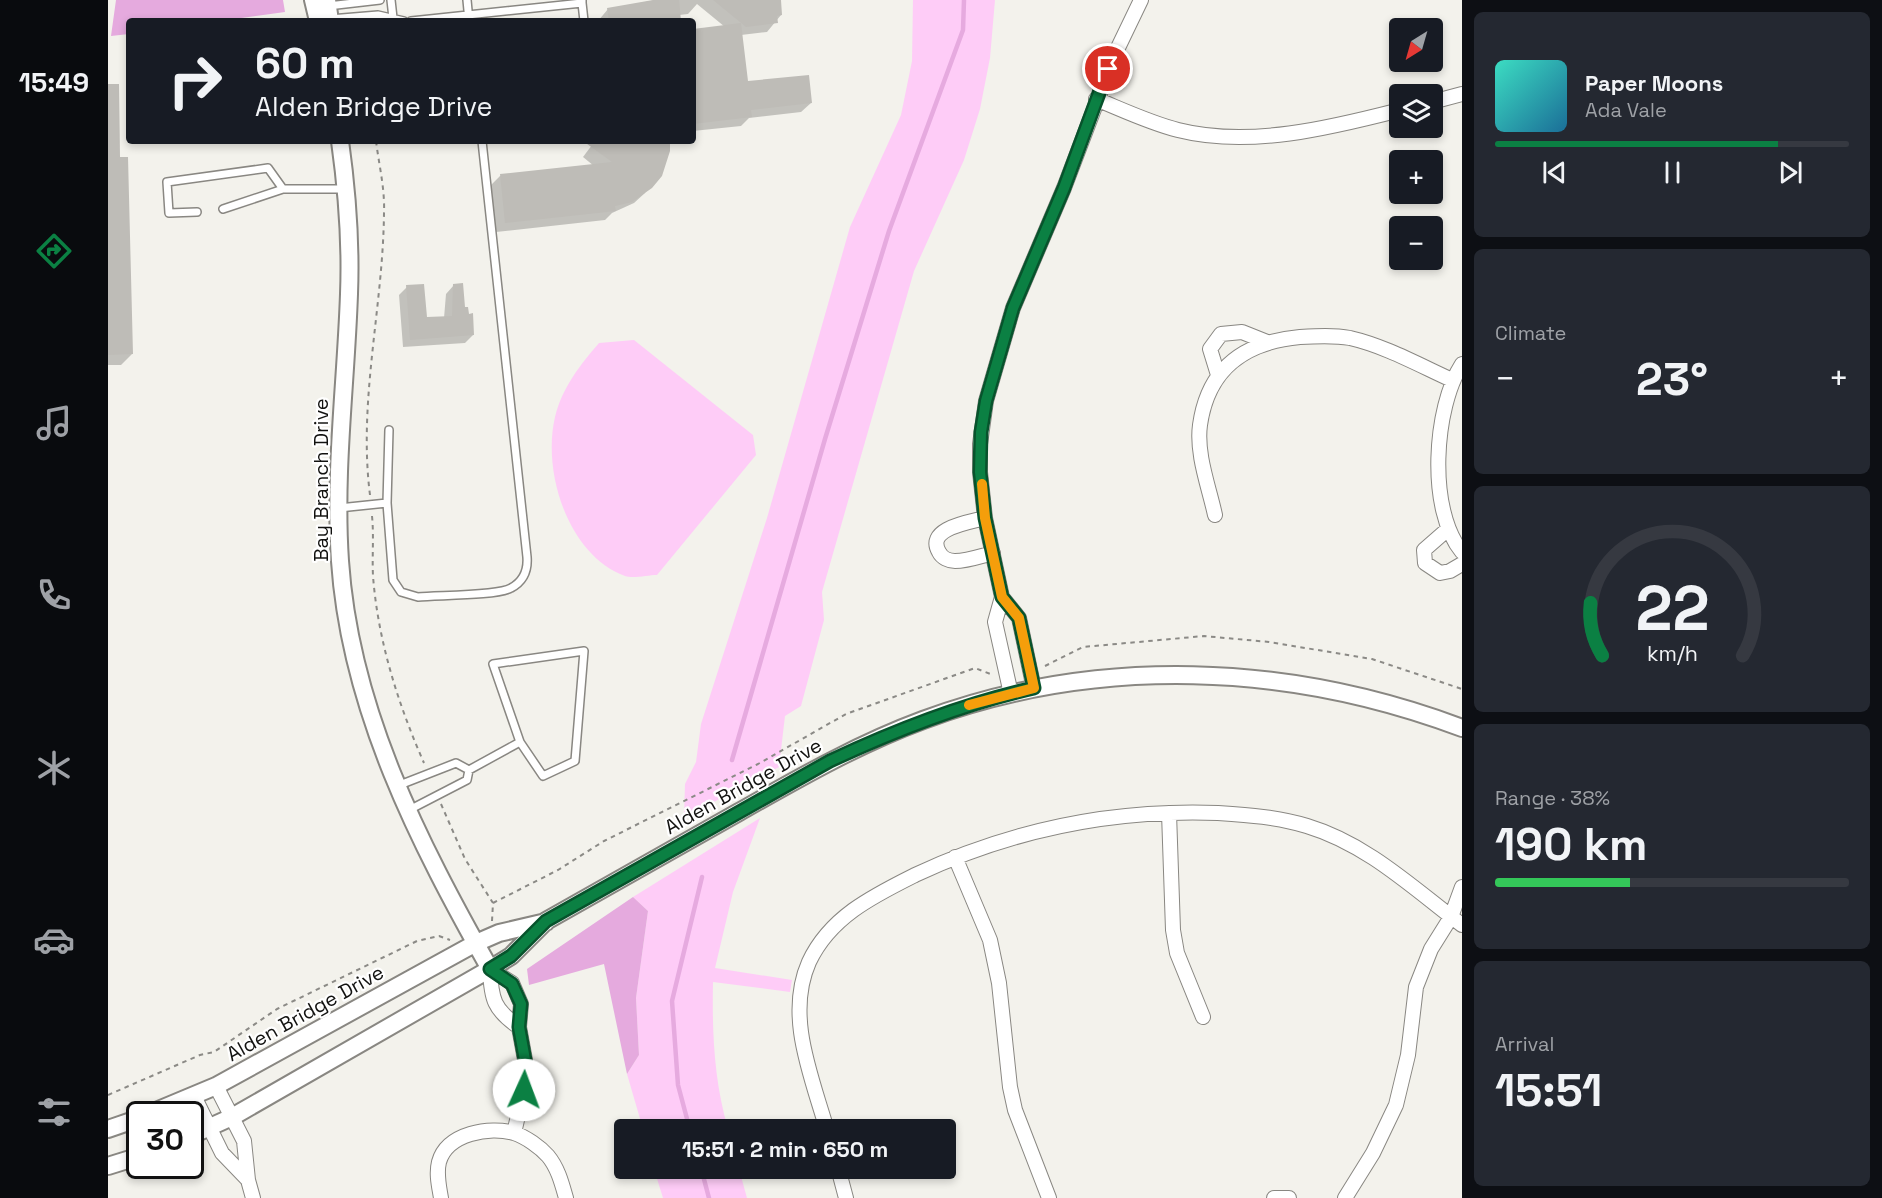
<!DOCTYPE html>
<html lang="en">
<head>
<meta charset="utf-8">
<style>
  body { margin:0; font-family:"Space Grotesk",sans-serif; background:#242831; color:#f1f3f6; height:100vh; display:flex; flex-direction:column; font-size:22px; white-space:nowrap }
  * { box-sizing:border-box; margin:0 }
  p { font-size:20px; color:#9ea1a6 }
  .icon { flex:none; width:33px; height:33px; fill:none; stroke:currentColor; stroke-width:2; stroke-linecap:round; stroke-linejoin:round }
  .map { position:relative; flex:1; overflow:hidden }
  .sheet { display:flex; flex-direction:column; gap:12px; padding:12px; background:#0d0f14; width:420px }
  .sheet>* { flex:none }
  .guide { position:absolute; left:18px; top:18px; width:570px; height:126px; border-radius:6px; box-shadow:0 3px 9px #0003; background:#171b24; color:#f1f3f6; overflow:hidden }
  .needle { width:39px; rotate:217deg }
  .fabs { position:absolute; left:1281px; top:18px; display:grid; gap:12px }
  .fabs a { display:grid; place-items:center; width:54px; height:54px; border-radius:6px; background:#171b24; box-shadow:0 3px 9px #0003; font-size:30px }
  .speed { position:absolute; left:18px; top:1101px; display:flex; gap:12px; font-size:30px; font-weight:700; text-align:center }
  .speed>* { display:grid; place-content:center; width:78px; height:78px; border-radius:50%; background:#171b24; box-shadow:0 3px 9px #0003; line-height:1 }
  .speed .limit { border:3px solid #111; border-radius:9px; background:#fff; color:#111 }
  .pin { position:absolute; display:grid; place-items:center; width:51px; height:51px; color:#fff; margin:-26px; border:3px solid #fff; border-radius:50%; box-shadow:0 2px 6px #0007 }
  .me { position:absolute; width:66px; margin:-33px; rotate:2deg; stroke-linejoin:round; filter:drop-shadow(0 0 4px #0008) }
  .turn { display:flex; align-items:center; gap:21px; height:126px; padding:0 30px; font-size:27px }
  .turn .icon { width:78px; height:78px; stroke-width:2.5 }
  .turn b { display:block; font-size:42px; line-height:51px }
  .big { font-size:45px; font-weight:700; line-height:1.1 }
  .sheet .card { flex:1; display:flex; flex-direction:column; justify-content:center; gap:9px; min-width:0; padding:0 21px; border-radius:9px; background:#242831 }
  .sheet .dial { align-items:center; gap:0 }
  .dial svg { height:156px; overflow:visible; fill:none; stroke:#363941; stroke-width:7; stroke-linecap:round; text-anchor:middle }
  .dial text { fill:#f1f3f6; stroke:none }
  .song { display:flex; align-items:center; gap:18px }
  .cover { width:72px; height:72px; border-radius:9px; background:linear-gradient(135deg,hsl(170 70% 55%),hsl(200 70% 35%)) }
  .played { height:6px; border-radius:3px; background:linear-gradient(90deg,#0b8043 80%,#363941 80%) }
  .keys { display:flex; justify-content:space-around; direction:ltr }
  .heat { display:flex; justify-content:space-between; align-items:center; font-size:33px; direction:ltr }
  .charge { height:9px; border-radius:4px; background:linear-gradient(90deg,#34c759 38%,#363941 0) }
  .trip { position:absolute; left:506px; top:1119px; width:342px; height:60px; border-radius:6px; background:#171b24; box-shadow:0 3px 9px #0003; font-weight:700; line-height:60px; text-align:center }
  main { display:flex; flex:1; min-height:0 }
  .menu { display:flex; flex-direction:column; width:108px; justify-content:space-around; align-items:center; background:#090b0e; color:#9ea1a6 }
  .menu .icon { width:42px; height:42px }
  .menu .selected { color:#0b8043 }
  .menu b { font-size:27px; color:#f1f3f6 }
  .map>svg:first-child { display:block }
</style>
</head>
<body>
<main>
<nav class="menu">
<b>15:49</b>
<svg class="icon selected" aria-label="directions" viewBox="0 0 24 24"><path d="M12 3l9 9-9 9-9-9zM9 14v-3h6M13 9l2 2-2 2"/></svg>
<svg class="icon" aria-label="music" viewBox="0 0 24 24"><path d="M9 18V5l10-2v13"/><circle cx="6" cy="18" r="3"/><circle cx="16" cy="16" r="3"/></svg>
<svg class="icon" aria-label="phone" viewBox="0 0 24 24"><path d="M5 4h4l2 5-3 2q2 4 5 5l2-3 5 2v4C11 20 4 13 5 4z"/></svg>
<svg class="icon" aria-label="climate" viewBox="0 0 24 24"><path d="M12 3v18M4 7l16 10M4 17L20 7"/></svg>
<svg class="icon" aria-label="car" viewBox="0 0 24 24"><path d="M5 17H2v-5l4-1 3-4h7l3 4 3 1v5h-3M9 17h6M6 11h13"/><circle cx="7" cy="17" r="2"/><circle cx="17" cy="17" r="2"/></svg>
<svg class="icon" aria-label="filters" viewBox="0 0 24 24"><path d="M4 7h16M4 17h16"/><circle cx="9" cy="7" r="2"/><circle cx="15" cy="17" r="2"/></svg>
</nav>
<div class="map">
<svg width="1354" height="1198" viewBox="0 0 1354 1198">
  <rect width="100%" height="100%" fill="#f3f2ec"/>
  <path fill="#feccf7" d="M805,0H887L882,58L872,109L856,160L806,271L714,592L716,620L693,706L677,716L671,767L576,818L577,784L588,762L593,724L659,518L742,227L793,115L804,61Z
    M526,340L645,435L648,455L549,575C540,575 525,579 517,576C460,555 434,472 447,417C454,388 472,365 491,343Z
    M652,818L625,892L607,968L684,980L682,992L605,982C604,1033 606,1080 620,1129H535L519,1074L531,1055L528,998L540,911L525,897Z
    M546,1169H631L639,1198H555Z"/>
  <path fill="#e5aade" d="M8,0H175L177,12L111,21H21V34L3,36Z
    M525,897L540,911L528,998L531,1055L519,1074L496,964L421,985L419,969Z"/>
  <path fill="#0003" d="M548,0H671L673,15L659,32L633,35L638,83L703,103L693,112L641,118L633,126L585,131V30L617,27L589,4L580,14L571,15L572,21H490L500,9Z
    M0,86L10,159L24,354L13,365H0Z
    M487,141H560L537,193L526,203L504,213L497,220L388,232L383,185L392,176L486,166L475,157Z
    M346,285L365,335L357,343L295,347L291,295L299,287L317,319L336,318L338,294Z"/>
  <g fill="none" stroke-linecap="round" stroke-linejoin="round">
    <path stroke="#e6aadf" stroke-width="4.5" d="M624,760L717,439L781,231L855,30L856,0
      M582,1130L570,1085L564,1001L594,877
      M593,1168L601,1198"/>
  </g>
  <path fill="#bebcb7" d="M545,0H571L573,21H501L499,8Z
    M605,0H673L674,15L669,16L670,23L638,27Z
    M633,23L640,81L701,75L704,103L643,110L644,117L585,124V29Z
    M0,84H11L12,157H20L25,354L0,355Z
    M475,141H562V151L554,176L544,188L524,202L507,206L508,211L397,223L392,174L504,162Z
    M355,283L357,307H360L361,314L365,313L366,335L302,340L298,285L316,284L319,317L344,316L345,284Z"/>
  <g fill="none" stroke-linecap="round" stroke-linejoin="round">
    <defs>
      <path id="service" d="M283,0L285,18
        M359,0L361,21
        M474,3L476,21
        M220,6L272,0
        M222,19L270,15L296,21
        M303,21L474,3V0
        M115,209L175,189
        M89,212L61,213L59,182L160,168L175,189H237
        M281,430L279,503L285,580L293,592L310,597C329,595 389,596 403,588C416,581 420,570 419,557L374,141
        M231,508L279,503
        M361,770L412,742L385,664L476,651L467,761L435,776L412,742
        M289,786L348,763L361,770L359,780L301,810"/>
      <path id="minor" d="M988,99C1015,110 1042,123 1070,130C1141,148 1222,128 1292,110
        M1324,102L1354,94
        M1354,364C1326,407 1319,510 1354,552
        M1110,375L1102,349L1113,334L1134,332L1159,342
        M1107,515C1101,487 1088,454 1092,425C1100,368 1137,342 1192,337C1209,336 1226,335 1242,338C1277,346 1311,365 1344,380
        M877,518C863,522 817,528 831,552C834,558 841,561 847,561C859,561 873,556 885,553
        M1340,529L1316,550L1317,563L1332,573L1342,571L1354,564
        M894,597L911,618L926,689
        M903,694L887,622L894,597L877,518L872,472V444L878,401L905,308L956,188L1007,54L1033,0
        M1061,813L1065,930L1069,953L1095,1017
        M847,857L882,940L891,983L902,1087L907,1110L941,1198
        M382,969L404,983L413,1004L411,1027L417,1060L416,1090L406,1133
        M382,969C383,999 386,1010 411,1027
        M108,1086L136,1141L140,1180L145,1198
        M86,1096L114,1153L140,1180
        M719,1130C704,1077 677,1016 701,962C722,917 765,896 807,875C903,830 1004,809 1110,813C1140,815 1170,817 1199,826C1259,844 1305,888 1354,925
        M730,1168L738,1198
        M333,1198C331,1186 328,1174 331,1162C339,1133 382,1126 406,1133C418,1137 432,1147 440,1156C450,1168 454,1184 458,1198
        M1166,1198H1181
        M1237,1198L1265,1153L1288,1105L1300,1055L1308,987L1323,949L1343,917L1354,887"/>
      <path id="tertiary" d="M205,0L210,21
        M219,0L222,21
        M232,141C239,191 243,243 241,294C238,383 226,471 232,561C242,709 311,843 382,969
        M41,1114L108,1086L368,943L391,933L438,922
        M0,1129L32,1118
        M82,1136L124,1117L382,969L403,956L438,921C502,885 567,848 631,812C691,778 750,744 815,720C990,655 1181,663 1354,728
        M0,1166L32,1156"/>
    </defs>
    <use href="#service" stroke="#898782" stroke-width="10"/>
    <use href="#minor" stroke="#898782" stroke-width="16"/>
    <use href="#tertiary" stroke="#898782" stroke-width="20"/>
    <path stroke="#8b8a86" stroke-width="2" stroke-dasharray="4.5 4.5" stroke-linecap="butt" d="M262,495C250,401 275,308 276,213C277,189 271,165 268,141
      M264,516C266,536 264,556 265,576C270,641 290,704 316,763
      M937,666L975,647L1096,636L1161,642L1264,659L1354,689
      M333,804L357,859L385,903
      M384,921L385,903L450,870L496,841L650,764L738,714L867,668L885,675
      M0,1095L92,1055L106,1052L169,1009L309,941L331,936L342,940"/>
    <use href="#service" stroke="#fff" stroke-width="7"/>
    <use href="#minor" stroke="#fff" stroke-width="14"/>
    <use href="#tertiary" stroke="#fff" stroke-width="16"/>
  </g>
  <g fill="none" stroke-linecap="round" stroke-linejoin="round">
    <defs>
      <path id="route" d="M416,1090L417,1060L411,1027L413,1004L404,984L382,969L403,956L438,921L722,761C788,730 854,704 926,688L911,618L894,597L877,518L872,472L873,432L878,401L905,308L956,188L1000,69"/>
    </defs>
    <use href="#route" stroke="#07532c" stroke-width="15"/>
    <use href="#route" stroke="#0b8043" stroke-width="10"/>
    <path stroke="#f59e0b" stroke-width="10" d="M861,705L926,688L911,618L894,597L877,518L874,484"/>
  </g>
  <g text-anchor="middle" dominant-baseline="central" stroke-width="4.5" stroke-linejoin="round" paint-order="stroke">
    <g font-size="20" fill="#121210" stroke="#fff">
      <text transform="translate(213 480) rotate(-90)">Bay Branch Drive</text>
      <text transform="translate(635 786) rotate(-29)">Alden Bridge Drive</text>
      <text transform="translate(197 1013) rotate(-29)">Alden Bridge Drive</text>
    </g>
  </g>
</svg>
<div class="fabs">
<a><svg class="needle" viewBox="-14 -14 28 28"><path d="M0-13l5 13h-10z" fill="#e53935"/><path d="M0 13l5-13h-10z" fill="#9ea1a6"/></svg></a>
<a><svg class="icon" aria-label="layers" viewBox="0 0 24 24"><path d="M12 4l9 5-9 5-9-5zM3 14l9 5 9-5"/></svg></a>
<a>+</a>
<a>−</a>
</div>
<div class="speed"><div class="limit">30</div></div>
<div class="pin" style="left:1000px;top:69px;background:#d93025"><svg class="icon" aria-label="arrive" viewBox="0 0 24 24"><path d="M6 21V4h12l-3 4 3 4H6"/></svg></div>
<svg class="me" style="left:416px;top:1090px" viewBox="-20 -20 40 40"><circle r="19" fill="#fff"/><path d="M0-13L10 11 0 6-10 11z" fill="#0b8043"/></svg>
<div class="trip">15:51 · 2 min · 650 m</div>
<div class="guide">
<div class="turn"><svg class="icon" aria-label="right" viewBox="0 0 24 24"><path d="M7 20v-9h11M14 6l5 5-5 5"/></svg><div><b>60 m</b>Alden Bridge Drive</div></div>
</div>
</div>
<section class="sheet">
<div class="card">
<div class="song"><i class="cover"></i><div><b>Paper Moons</b><p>Ada Vale</p></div></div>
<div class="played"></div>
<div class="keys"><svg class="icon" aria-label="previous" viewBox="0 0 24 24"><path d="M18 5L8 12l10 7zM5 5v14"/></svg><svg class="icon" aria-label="pause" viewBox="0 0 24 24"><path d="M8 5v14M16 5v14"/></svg><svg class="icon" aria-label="next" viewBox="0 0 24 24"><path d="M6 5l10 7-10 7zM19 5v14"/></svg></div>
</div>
<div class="card"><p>Climate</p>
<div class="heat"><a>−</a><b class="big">23°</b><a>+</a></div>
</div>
<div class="card dial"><svg viewBox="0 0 100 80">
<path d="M14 69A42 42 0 1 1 86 69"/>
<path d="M14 69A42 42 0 0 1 8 42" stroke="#0b8043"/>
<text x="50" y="56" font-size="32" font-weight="700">22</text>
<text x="50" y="72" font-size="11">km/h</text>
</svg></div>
<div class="card"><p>Range · 38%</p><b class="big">190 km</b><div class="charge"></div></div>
<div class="card"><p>Arrival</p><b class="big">15:51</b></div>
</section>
</main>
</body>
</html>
